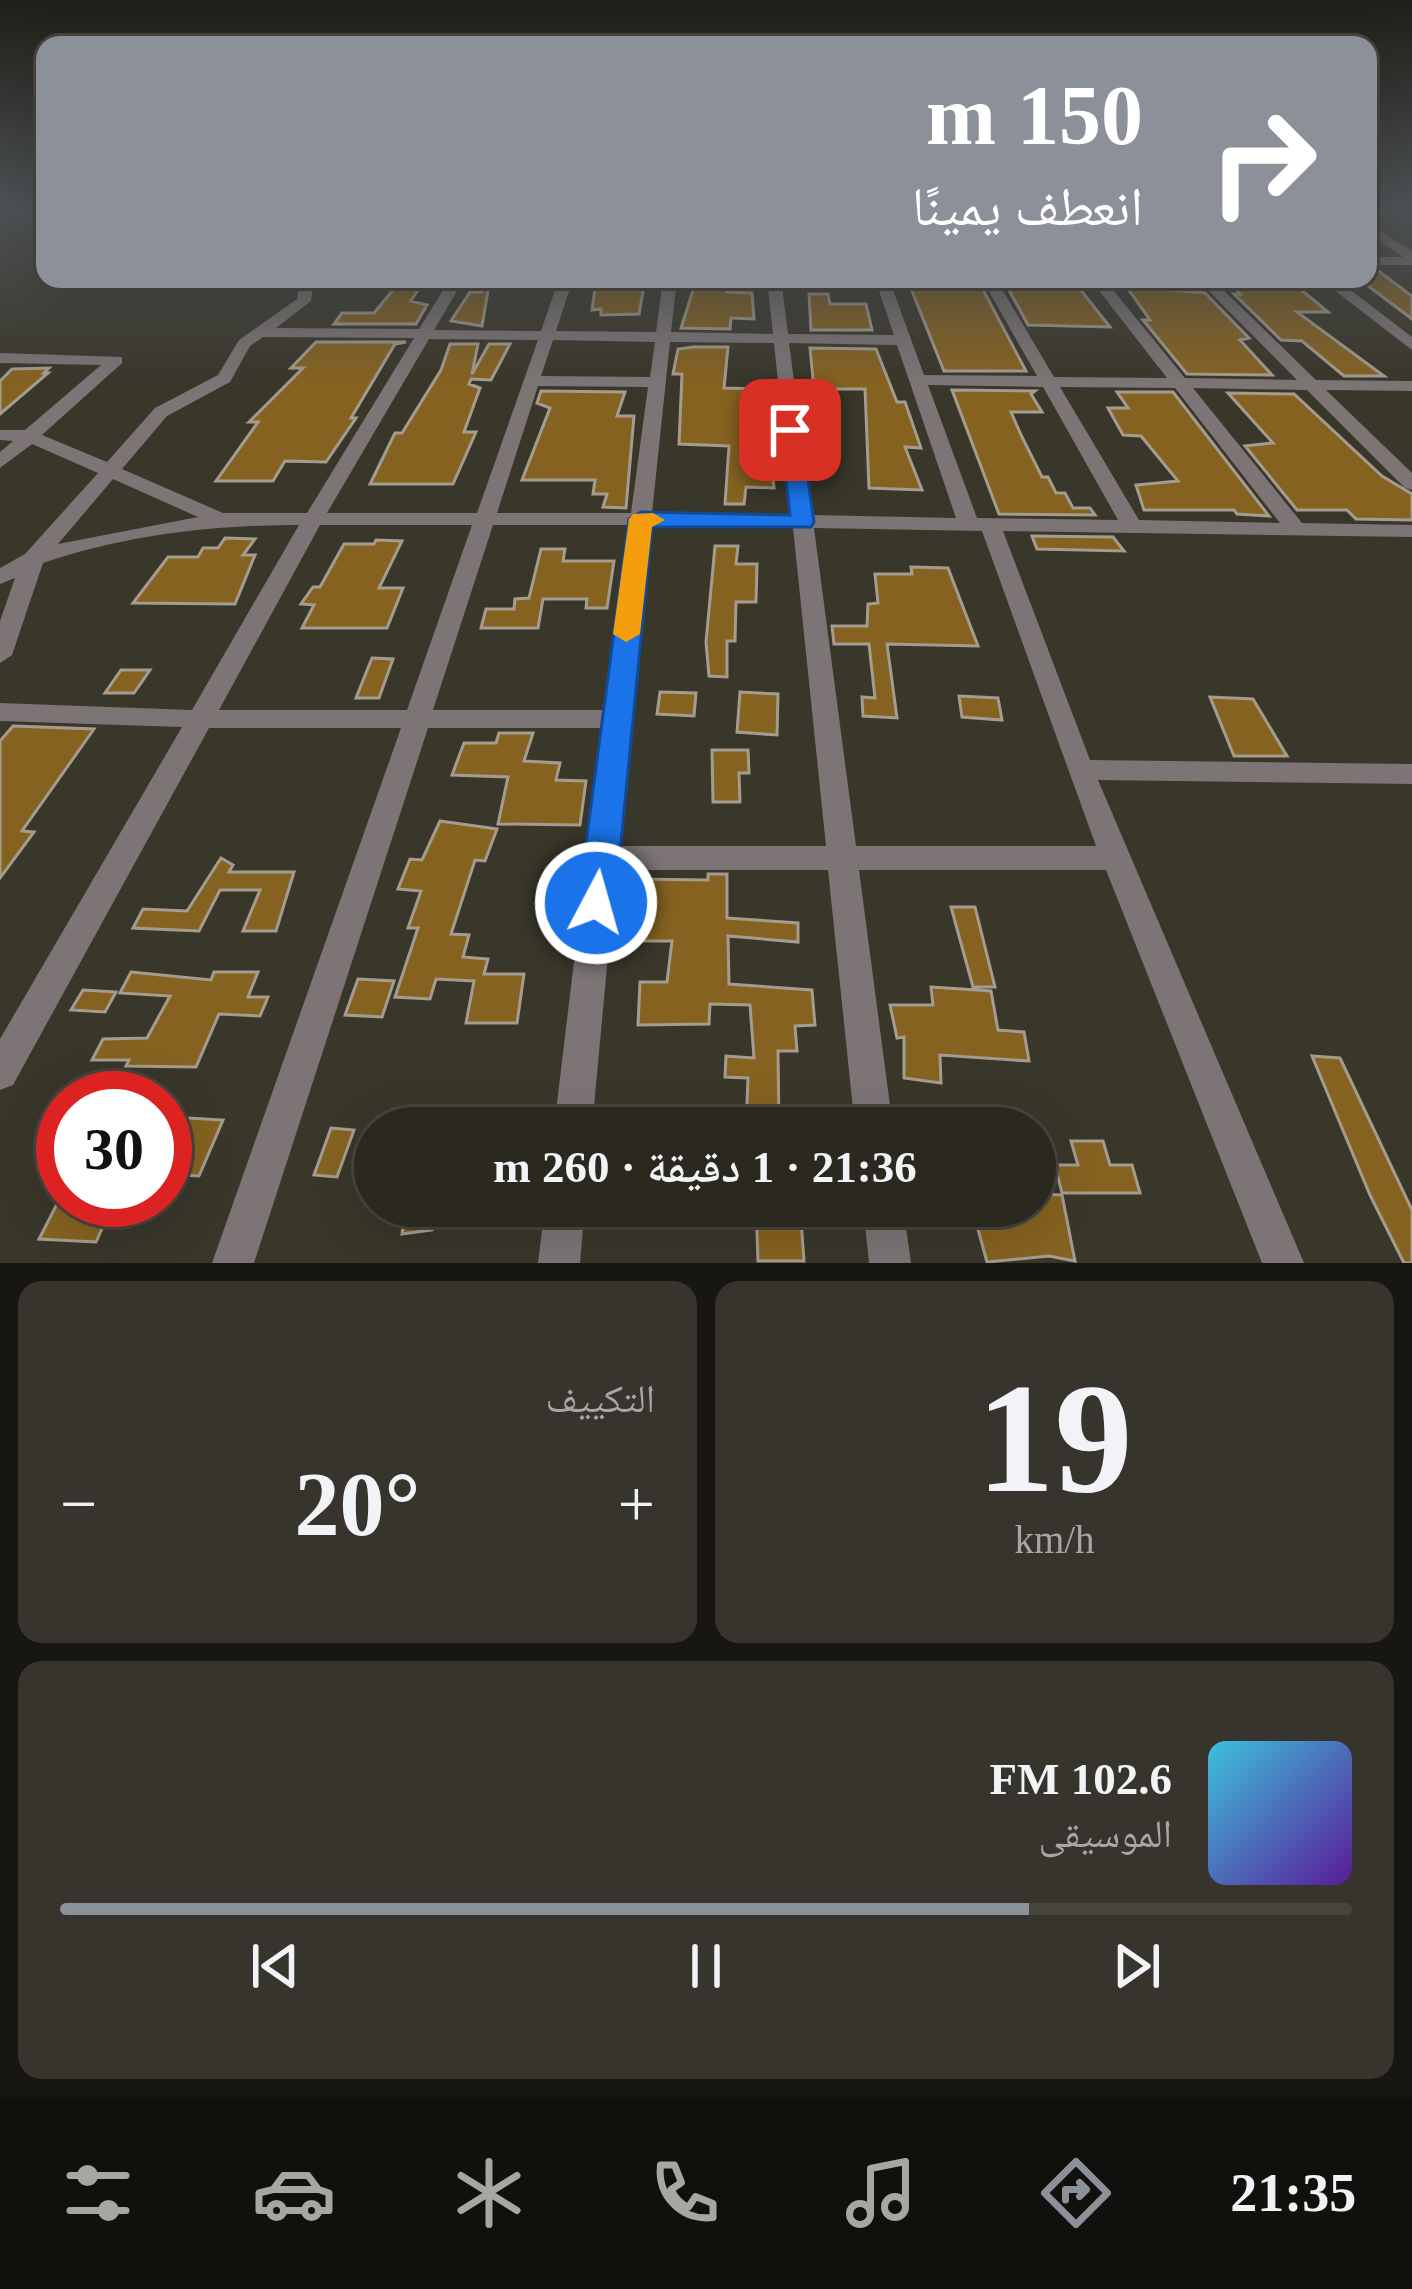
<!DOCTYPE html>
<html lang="ar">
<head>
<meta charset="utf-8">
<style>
  body { margin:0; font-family:"Times New Roman","Noto Naskh Arabic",serif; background:#37342d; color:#f1f3f6; direction:rtl; height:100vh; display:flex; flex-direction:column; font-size:45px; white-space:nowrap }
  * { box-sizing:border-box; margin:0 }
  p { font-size:39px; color:#a6a6a5 }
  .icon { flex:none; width:66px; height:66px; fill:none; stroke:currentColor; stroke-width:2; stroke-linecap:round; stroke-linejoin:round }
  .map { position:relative; height:1263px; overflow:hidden; direction:ltr }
  .panel { display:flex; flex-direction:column; gap:18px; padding:18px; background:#181612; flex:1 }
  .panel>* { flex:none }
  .guide { position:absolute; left:36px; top:36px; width:1341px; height:252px; border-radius:24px; box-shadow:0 12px 48px #0002,0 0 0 3px #47443e; direction:rtl; background:#8c9099; color:#fff; overflow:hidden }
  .speed { position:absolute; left:36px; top:1071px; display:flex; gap:24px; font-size:60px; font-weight:700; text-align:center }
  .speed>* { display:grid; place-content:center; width:156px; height:156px; border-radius:50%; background:#2b2820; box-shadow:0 12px 48px #0002,0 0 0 3px #47443e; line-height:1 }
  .speed .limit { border:18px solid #d22; background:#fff; color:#111 }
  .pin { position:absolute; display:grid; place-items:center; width:102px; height:102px; color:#fff; margin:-51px; border-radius:24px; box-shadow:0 6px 18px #0006 }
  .me { position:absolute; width:132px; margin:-66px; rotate:6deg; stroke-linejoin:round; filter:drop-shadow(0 0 9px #0008) }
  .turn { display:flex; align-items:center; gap:42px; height:252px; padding:0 36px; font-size:54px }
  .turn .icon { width:156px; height:156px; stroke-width:2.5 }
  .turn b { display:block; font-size:84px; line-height:102px }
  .big { font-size:90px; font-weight:600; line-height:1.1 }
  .panel .widget { flex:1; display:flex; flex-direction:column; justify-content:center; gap:18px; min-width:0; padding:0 42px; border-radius:24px; background:#37342d }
  .panel .dial { align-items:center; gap:0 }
  .dial b { font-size:156px; line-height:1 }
  .song { display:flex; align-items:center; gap:36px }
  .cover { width:144px; height:144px; border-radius:18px; background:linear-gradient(135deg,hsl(190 70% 55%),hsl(270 70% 35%)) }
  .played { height:12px; border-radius:6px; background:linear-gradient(90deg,#8c9099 75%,#47443e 75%) }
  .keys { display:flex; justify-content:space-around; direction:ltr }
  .heat { display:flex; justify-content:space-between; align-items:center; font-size:66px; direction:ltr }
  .panel .tiles { flex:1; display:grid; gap:18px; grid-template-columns:1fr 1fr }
  .widget:last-child { grid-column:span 2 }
  .trip { position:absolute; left:354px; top:1107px; width:702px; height:120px; border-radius:60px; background:#2b2820; box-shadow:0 12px 48px #0002,0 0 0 3px #47443e; font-weight:600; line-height:120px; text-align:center; direction:rtl }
  .dock { display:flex; height:192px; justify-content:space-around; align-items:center; background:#11100d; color:#a6a6a5 }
  .dock .icon { width:84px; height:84px }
  .dock .on { color:#8c9099 }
  .dock b { font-size:54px; color:#f1f3f6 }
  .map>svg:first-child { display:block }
</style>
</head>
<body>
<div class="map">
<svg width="1412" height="1263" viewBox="0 0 1412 1263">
  <rect width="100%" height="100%" fill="#39362a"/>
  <path fill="#856220" stroke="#a49c8f" stroke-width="3" d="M1368,269H1376L1412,296V319L1359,279H1368Z
    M490,279L482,326L451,321L470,292H482Z
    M1003,279H1072L1110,327L1028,325Z
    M645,280L639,314L601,315V309L592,310L596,281Z
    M696,281L726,282L727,292L752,293L754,319L731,318L730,329L681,328Z
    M951,283L981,286L1026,371H944L910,286Z
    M397,285H421L411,301L427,305L416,324H334L342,313H374Z
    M1126,286L1205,293L1249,338L1240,340L1272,375L1187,374L1143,320H1150Z
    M1299,288L1328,312H1297L1384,376H1344L1302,341L1281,340L1234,294H1240L1236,289Z
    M809,294H828L830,304H866L872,330H811Z
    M316,342H406L395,344L351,418H356L326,462L285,461L273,481H216L258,422H249L303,368H291Z
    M450,344H478L472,374L489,344H510L491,380L471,379L469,384L480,388L464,432H476L453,484H370L395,433H402L441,370Z
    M693,347H728L724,388L769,389L770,409H766L774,488L746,487L744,504H725L729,446L679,444L682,374H673L678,349Z
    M810,348L876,349L897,402H905L921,448L905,447L922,490L869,488L865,389H814Z
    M49,368L44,373H48L0,414V381L12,369Z
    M952,390L1035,391L1031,394L1042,412H1011L1022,437L1042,477H1048L1056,493H1065L1073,508H1090L1095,515L999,514Z
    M541,391L625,392L617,416H634L626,508L603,507L607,494H593L595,480H522L550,408L537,403Z
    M1117,392H1173L1269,516L1237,514L1234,510H1144L1136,485L1178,481L1141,436L1123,435L1108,408H1128Z
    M1228,393L1294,394L1382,476L1412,494V520L1356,519L1347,510H1297L1245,446L1273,443Z
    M1032,536L1113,537L1124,551L1037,549Z
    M225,538L255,539L243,555H255L235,604L133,603L168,557H198L203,548H218Z
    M376,540L402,541L379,588H403L387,628H302L314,605L301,604L313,587H320L344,544H374Z
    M715,546H738L736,564H757L756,602H736L735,641H727V677L709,676L706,642Z
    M541,549H565L563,561H614L607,608H586L587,599H543L538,628H481L486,609H514L515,599L529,598Z
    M911,567L948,568L978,646L887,644L897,718L863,716L862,697L875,698L869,644H834L832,626H867L868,604L878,603L875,574H912Z
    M372,658L393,659L379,698H356Z
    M121,670H150L134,693H105Z
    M660,692L696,693L694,716L657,714Z
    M740,692L778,694L777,735L737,732Z
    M959,696L998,698L1002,720L962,717Z
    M1210,697L1253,699L1287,756H1234Z
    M13,726L94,729L22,831L34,832L0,878V741Z
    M499,733H533L524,761L560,763L556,780L586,781L580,825L498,824L508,777L452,775L464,743H496Z
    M712,750H748L749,773H739L740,802H713Z
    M440,821L497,829L485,861L475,860L451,934L469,935L463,957L488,959L484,974H524L517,1023H466L474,981L436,979L430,999L395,997L418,928H408L421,891L398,889L410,859L422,860Z
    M221,858L233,865L229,872H294L276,931H243L260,890H220L199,931L133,928L143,909L187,911Z
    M708,874H727V918L798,923V942L728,936L729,984L812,990L815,1025L795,1026L797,1051H778L779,1128H746L748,1078L725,1077L726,1056L754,1058L750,1005L710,1004L709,1024L638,1025L640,982H667L672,941H628L634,879L708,880Z
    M951,907H975L995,987H973Z
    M131,972L211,980L214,972H258L248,997H268L260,1016L219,1014L196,1067L126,1066L129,1060H92L103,1039L147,1038L170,996L120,993Z
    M358,979L394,981L382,1017L345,1015Z
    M931,987L991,991L998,1030L1024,1032L1029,1061L940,1055L941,1083L904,1078V1037L897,1038L890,1005H933Z
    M83,990L116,992L105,1012L71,1010Z
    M1312,1056L1340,1058L1412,1210V1263H1404L1370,1195Z
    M172,1117L223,1120L199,1176L165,1174V1130Z
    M331,1128L354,1130L337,1177L314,1175Z
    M1071,1141H1103L1110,1165H1132L1140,1193H1062L1055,1165H1078Z
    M1038,1194L1062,1195L1075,1261L1049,1256L987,1262L974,1215L1040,1208Z
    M59,1200H91L85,1211L109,1213L96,1242L39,1239Z
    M406,1206H434L432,1230L402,1234Z
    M756,1206H800L804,1261H758Z"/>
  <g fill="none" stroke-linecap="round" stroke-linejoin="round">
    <path fill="#7c7475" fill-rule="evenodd" d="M1368,224L1412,251V265H1368V257H1403L1368,233Z
      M300,279H314L311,301L276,328L419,329L450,279H464L434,330L541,331L559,279H573L556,331L656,332L663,279H677L671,332L773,334L767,279H781L788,334L894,335L875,279H889L924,375L1037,376L982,279H996L1054,377L1167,378L1090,279H1104L1185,378L1297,380L1197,279H1212L1316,380L1412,381V391L1326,390L1412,473V490L1405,488L1307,390L1193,388L1302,523L1412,525V537L1003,531L1090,760L1412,764V784L1098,780L1304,1263H1262L1106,870H859L893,1128H855L828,870H616L592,1128H554L602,728H428L254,1263H212L401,728H209L13,1085L0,1090V1039L182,727L0,721V703L192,710L299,525C212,525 126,535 43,563L12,655L0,663V621L15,578L0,584V568L25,554L98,473L32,444L0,468V452L13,441L0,440V430H25L101,365L0,363V353L122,357V363L42,435L107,462L155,408L218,375L239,340L297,299ZM263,337L414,338L307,513H223L122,469L167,416L230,382L250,346ZM429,339L538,340L477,513H327ZM553,340L655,342L650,377L541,376ZM670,342L774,343L792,515L652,513ZM789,343L897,345L956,518L812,515ZM928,385L1043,387L1118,520L977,518ZM538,386L648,387L631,513H497ZM1060,387L1175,388L1280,523L1139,520ZM113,479L198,517L58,544ZM320,525H472L407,710H219ZM493,525H629L604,710H433ZM650,525L793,528L826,846H618ZM814,528L982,531L1096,846H856Z
      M1320,279H1336L1412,337V350Z
      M545,1206H585L580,1263H538Z
      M863,1206H903L911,1263H869Z"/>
  </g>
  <linearGradient id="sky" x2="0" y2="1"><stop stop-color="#1f1e17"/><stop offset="0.54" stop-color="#4e5255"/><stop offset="1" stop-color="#4e5255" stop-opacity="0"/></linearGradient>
  <rect width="1412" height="384" fill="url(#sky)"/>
  <path fill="#1a73e8" stroke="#114b97" stroke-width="3" d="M790,424L801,430L814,522L811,527H652L615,903L609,913L596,917L584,913L578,903L629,519L641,512L790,515L780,430Z"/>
  <path fill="#f59e0b" d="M653,513L665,520L652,527L640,634L626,642L613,634L629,519L633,514Z"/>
</svg>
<div class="speed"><div class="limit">30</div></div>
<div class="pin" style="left:790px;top:430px;background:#d93025"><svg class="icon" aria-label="arrive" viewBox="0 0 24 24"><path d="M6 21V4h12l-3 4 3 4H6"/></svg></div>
<svg class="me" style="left:596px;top:903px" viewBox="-20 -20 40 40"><circle r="17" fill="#1a73e8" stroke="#fff" stroke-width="3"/><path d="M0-11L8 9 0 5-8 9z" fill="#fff"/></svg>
<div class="trip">21:36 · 1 دقيقة · 260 m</div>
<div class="guide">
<div class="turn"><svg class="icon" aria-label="right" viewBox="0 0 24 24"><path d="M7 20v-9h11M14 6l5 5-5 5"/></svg><div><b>150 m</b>انعطف يمينًا</div></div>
</div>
</div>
<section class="panel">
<div class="tiles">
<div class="widget dial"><b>19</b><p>km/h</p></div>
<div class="widget"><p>التكييف</p>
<div class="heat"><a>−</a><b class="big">20°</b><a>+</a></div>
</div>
<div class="widget">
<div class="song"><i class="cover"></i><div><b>102.6 FM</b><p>الموسيقى</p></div></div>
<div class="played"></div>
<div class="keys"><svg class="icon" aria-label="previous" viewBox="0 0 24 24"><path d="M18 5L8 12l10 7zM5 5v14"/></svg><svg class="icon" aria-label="pause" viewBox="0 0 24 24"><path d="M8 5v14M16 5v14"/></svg><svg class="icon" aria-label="next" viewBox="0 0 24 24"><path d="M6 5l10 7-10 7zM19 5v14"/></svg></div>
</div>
</div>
</section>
<nav class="dock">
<b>21:35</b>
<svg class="icon on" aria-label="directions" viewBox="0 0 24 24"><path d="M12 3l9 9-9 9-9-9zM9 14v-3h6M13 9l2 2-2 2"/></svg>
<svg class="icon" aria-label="music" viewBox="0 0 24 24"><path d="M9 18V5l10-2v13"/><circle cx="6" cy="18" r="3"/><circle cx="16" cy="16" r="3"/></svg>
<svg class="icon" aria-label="phone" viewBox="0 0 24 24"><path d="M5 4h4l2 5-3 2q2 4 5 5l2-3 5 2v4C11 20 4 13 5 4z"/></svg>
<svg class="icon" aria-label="climate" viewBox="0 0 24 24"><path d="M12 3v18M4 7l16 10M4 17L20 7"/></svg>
<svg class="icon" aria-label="car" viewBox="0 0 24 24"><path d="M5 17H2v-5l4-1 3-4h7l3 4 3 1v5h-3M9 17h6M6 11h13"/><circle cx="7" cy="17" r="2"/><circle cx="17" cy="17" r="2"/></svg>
<svg class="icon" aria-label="filters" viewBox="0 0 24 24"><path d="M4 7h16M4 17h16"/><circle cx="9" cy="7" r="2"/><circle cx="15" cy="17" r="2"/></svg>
</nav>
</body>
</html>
